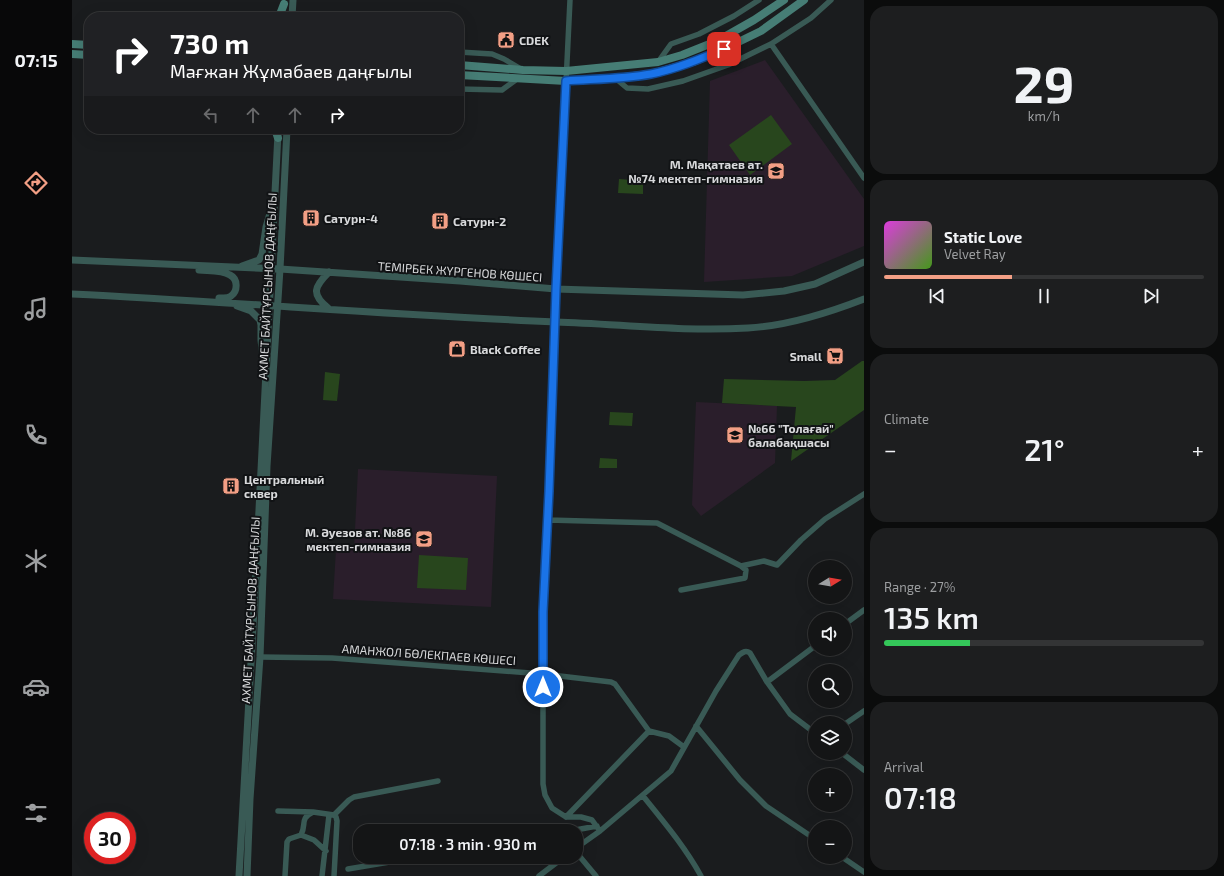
<!DOCTYPE html>
<html lang="en">
<head>
<meta charset="utf-8">
<style>
  body { margin:0; font-family:"Exo 2",sans-serif; background:#1d1e1f; color:#f1f3f6; height:100vh; display:flex; flex-direction:column; font-size:15px; white-space:nowrap }
  * { box-sizing:border-box; margin:0 }
  p { font-size:13px; color:#9d9fa1 }
  .icon { flex:none; width:22px; height:22px; fill:none; stroke:currentColor; stroke-width:2; stroke-linecap:round; stroke-linejoin:round }
  .map { position:relative; flex:1; overflow:hidden }
  .panel { display:flex; flex-direction:column; gap:6px; padding:6px; background:#0b0c0c; width:360px }
  .panel>* { flex:none }
  .hud { position:absolute; left:12px; top:12px; width:380px; height:122px; border-radius:16px; box-shadow:0 4px 16px #0002,0 0 0 1px #333435; background:#202124; color:#fff; overflow:hidden }
  .needle { width:26px; rotate:79deg }
  .fabs { position:absolute; left:736px; top:560px; display:grid; gap:8px }
  .fabs a { display:grid; place-items:center; width:44px; height:44px; border-radius:50%; background:#141516; box-shadow:0 4px 16px #0002,0 0 0 1px #333435; font-size:20px }
  .speed { position:absolute; left:12px; top:812px; display:flex; gap:8px; font-size:20px; font-weight:700; text-align:center }
  .speed>* { display:grid; place-content:center; width:52px; height:52px; border-radius:50%; background:#141516; box-shadow:0 4px 16px #0002,0 0 0 1px #333435; line-height:1 }
  .speed .limit { border:6px solid #d22; background:#fff; color:#111 }
  .pin { position:absolute; display:grid; place-items:center; width:34px; height:34px; color:#fff; margin:-17px; border-radius:8px; box-shadow:0 2px 6px #0006 }
  .me { position:absolute; width:44px; margin:-22px; rotate:0deg; stroke-linejoin:round; filter:drop-shadow(0 0 3px #0008) }
  .turn { display:flex; align-items:center; gap:14px; height:84px; padding:0 20px; font-size:18px }
  .turn .icon { width:52px; height:52px; stroke-width:2.5 }
  .turn b { display:block; font-size:28px; line-height:34px }
  .lanes { display:flex; align-items:center; height:38px; padding:0 20px; background:#0003; justify-content:center; gap:20px; direction:ltr }
  .lanes .off { opacity:.35 }
  .big { font-size:30px; font-weight:600; line-height:1.1 }
  .panel .card { flex:1; display:flex; flex-direction:column; justify-content:center; gap:6px; min-width:0; padding:0 14px; border-radius:16px; background:#1d1e1f }
  .panel .dial { align-items:center; gap:0 }
  .dial b { font-size:52px; line-height:1 }
  .song { display:flex; align-items:center; gap:12px }
  .cover { width:48px; height:48px; border-radius:6px; background:linear-gradient(135deg,hsl(300 70% 55%),hsl(100 70% 35%)) }
  .played { height:4px; border-radius:2px; background:linear-gradient(90deg,#f39f85 40%,#333435 40%) }
  .keys { display:flex; justify-content:space-around; direction:ltr }
  .heat { display:flex; justify-content:space-between; align-items:center; font-size:22px; direction:ltr }
  .charge { height:6px; border-radius:3px; background:linear-gradient(90deg,#34c759 27%,#333435 0) }
  .trip { position:absolute; left:281px; top:824px; width:230px; height:40px; border-radius:16px; background:#141516; box-shadow:0 4px 16px #0002,0 0 0 1px #333435; font-weight:600; line-height:40px; text-align:center }
  main { display:flex; flex:1; min-height:0 }
  .dock { display:flex; flex-direction:column; width:72px; justify-content:space-around; align-items:center; background:#080809; color:#9d9fa1 }
  .dock .icon { width:28px; height:28px }
  .dock .on { color:#f39f85 }
  .dock b { font-size:18px; color:#f1f3f6 }
  .map>svg:first-child { display:block }
</style>
</head>
<body>
<main>
<nav class="dock">
<b>07:15</b>
<svg class="icon on" aria-label="directions" viewBox="0 0 24 24"><path d="M12 3l9 9-9 9-9-9zM9 14v-3h6M13 9l2 2-2 2"/></svg>
<svg class="icon" aria-label="music" viewBox="0 0 24 24"><path d="M9 18V5l10-2v13"/><circle cx="6" cy="18" r="3"/><circle cx="16" cy="16" r="3"/></svg>
<svg class="icon" aria-label="phone" viewBox="0 0 24 24"><path d="M5 4h4l2 5-3 2q2 4 5 5l2-3 5 2v4C11 20 4 13 5 4z"/></svg>
<svg class="icon" aria-label="climate" viewBox="0 0 24 24"><path d="M12 3v18M4 7l16 10M4 17L20 7"/></svg>
<svg class="icon" aria-label="car" viewBox="0 0 24 24"><path d="M5 17H2v-5l4-1 3-4h7l3 4 3 1v5h-3M9 17h6M6 11h13"/><circle cx="7" cy="17" r="2"/><circle cx="17" cy="17" r="2"/></svg>
<svg class="icon" aria-label="filters" viewBox="0 0 24 24"><path d="M4 7h16M4 17h16"/><circle cx="9" cy="7" r="2"/><circle cx="15" cy="17" r="2"/></svg>
</nav>
<div class="map">
<svg width="792" height="876" viewBox="0 0 792 876">
  <rect width="100%" height="100%" fill="#1a1c1e"/>
  <path fill="#2a1e2b" d="M693,60L792,199V246L720,276L632,282L638,81Z
    M624,402L705,406L703,463L629,516L620,505Z
    M286,469L425,476L419,607L261,599L264,549L282,550Z"/>
  <path fill="#28461d" d="M699,115L720,144L678,175L657,145Z
    M547,179L571,181V194L546,193Z
    M790,361H792V410L719,461L724,407L650,403L652,379L732,381L763,380Z
    M253,372L268,374L265,401L251,400Z
    M538,412L561,413L560,426L537,425Z
    M528,458L545,459V468H527Z
    M347,555L396,558L394,590L345,588Z"/>
  <g fill="none" stroke-linecap="round" stroke-linejoin="round">
    <path stroke="#395a55" stroke-width="5.5" d="M699,44L792,178
      M387,52L420,54L432,59L449,69
      M586,62L599,44L627,34L662,16L687,0
      M543,78L555,88L576,89L611,81L656,65L699,44L739,18L759,0
      M387,89L430,90L445,79
      M476,520L585,523L669,566L674,570L673,578L609,590
      M669,566L692,561L705,565L729,540L753,519L792,494
      M773,624L792,610
      M188,657L260,658L471,674V611L477,491L484,289L498,0
      M695,682L743,646
      M773,724L792,711
      M624,726L668,780L694,806L743,839
      M770,753L792,770
      M571,796C592,822 613,847 629,876
      M206,811L241,812L262,815L264,817L265,821L262,876
      M262,815L277,800L282,797L366,781
      M494,817L577,731
      M498,831L525,826
      M528,831L520,820L509,817H494L480,808L473,795L471,784V674L539,682L543,684L577,731L597,736L612,747
      M229,835L242,840L254,851
      M504,848L528,831L599,771L644,691L667,655C671,652 674,650 678,653L695,682L718,714L743,733
      M504,852L524,876
      M770,857L792,872
      M276,869L347,857
      M213,876L215,842L217,839L229,835C235,824 227,819 241,812
      M250,876L257,815
      M467,876L492,857"/>
    <path stroke="#395a55" stroke-width="7" d="M220,17L221,0
      M0,260L208,269L388,281L484,289L671,295L712,291L743,284L792,262
      M170,266L187,260L190,254L194,227L199,210
      M127,270C137,271 150,270 158,275C166,279 166,291 159,296C156,299 151,298 147,298
      M0,294C161,302 322,315 484,322C548,324 612,332 676,328C715,326 756,313 792,299
      M165,306L179,311L188,320L189,325V340L191,358
      M256,308C239,294 242,287 257,272
      M167,876L182,609L206,133
      M175,876L178,799L188,657L195,466L208,269L215,129"/>
    <path stroke="#467d75" stroke-width="8" d="M207,17L212,4
      M0,44L17,45
      M0,54L17,55
      M387,65L451,70L494,71L586,62L610,55L645,41L682,20L712,0
      M387,75L494,81L543,78L579,74L621,62L652,49L689,31L732,0
      M203,129L206,138"/>
  </g>
  <g fill="none" stroke-linecap="round" stroke-linejoin="round">
    <defs>
      <path id="route" d="M471,687V612L477,491L484,289L494,81C522,79 551,79 579,74C604,69 628,59 652,49"/>
    </defs>
    <use href="#route" stroke="#114b97" stroke-width="10"/>
    <use href="#route" stroke="#1a73e8" stroke-width="7"/>
  </g>
  <defs>
    <symbol id="civic-square" viewBox="-11 -11 22 22"><rect x="-9" y="-9" width="18" height="18" rx="4" fill="#f39f85" stroke="#111315"/><path d="M-.6-6.5H3V-4.5H.6V-3L4-1V1h2V6H-6V1h2V-1L-.6-3ZM-1.2 2.5V6h2.4V2.5Z" fill="#111"/></symbol>
    <symbol id="school-square" viewBox="-11 -11 22 22"><rect x="-9" y="-9" width="18" height="18" rx="4" fill="#f39f85" stroke="#111315"/><path d="M0-5L7-2L0 1L-7-2ZM-4 1L0 2.5L4 1V4Q0 6-4 4Z" fill="#111"/></symbol>
    <symbol id="building-square" viewBox="-11 -11 22 22"><rect x="-9" y="-9" width="18" height="18" rx="4" fill="#f39f85" stroke="#111315"/><path d="M-4-6H4V6H1V3H-1V6H-4ZM-2.5-4.3h1.7v1.8h-1.7ZM.8-4.3h1.7v1.8H.8ZM-2.5-1h1.7V.8h-1.7ZM.8-1h1.7V.8H.8Z" fill="#111"/></symbol>
    <symbol id="shop-square" viewBox="-11 -11 22 22"><rect x="-9" y="-9" width="18" height="18" rx="4" fill="#f39f85" stroke="#111315"/><path d="M-5-2.5h2.3a2.7 3.5 0 0 1 5.4 0H5L5.5 6h-11ZM-1.5-2.5h3a1.5 2.3 0 0 0-3 0Z" fill="#111"/></symbol>
    <symbol id="supermarket-square" viewBox="-11 -11 22 22"><rect x="-9" y="-9" width="18" height="18" rx="4" fill="#f39f85" stroke="#111315"/><path d="M-6-5.5h2.5l.6 2H6L4.5 2H-2.5L-4.4-4H-6ZM-1.5 3.2a1.3 1.3 0 1 0 .1 0ZM3 3.2a1.3 1.3 0 1 0 .1 0Z" fill="#111"/></symbol>
  </defs>
  <g fill-rule="evenodd">
    <use href="#civic-square" x="424" y="30" width="20" height="20"/>
    <use href="#school-square" x="694" y="161" width="20" height="20"/>
    <use href="#building-square" x="229" y="208" width="20" height="20"/>
    <use href="#building-square" x="358" y="211" width="20" height="20"/>
    <use href="#shop-square" x="375" y="339" width="20" height="20"/>
    <use href="#supermarket-square" x="753" y="346" width="20" height="20"/>
    <use href="#school-square" x="653" y="425" width="20" height="20"/>
    <use href="#building-square" x="149" y="476" width="20" height="20"/>
    <use href="#school-square" x="342" y="529" width="20" height="20"/>
  </g>
  <g text-anchor="middle" dominant-baseline="central" stroke-width="4" stroke-linejoin="round" paint-order="stroke">
    <g font-size="12" font-weight="bold" fill="#d8d9db" stroke="#111315" text-anchor="start">
      <text x="447" y="40">CDEK</text>
      <text x="691" y="164" text-anchor="end">М. Мақатаев ат.<tspan x="691" dy="14">№74 мектеп-гимназия</tspan></text>
      <text x="252" y="218">Сатурн-4</text>
      <text x="381" y="221">Сатурн-2</text>
      <text x="398" y="349">Black Coffee</text>
      <text x="750" y="356" text-anchor="end">Small</text>
      <text x="676" y="428">№66 "Толағай"<tspan x="676" dy="14">балабақшасы</tspan></text>
      <text x="172" y="479">Центральный<tspan x="172" dy="14">сквер</tspan></text>
      <text x="339" y="532" text-anchor="end">М. Әуезов ат. №86<tspan x="339" dy="14">мектеп-гимназия</tspan></text>
    </g>
    <g font-size="12" fill="#d8d9db" stroke="#111315">
      <text transform="translate(388 271) rotate(4)">ТЕМІРБЕК ЖҮРГЕНОВ КӨШЕСІ</text>
      <text transform="translate(195 286) rotate(-87)">АХМЕТ БАЙТҰРСЫНОВ ДАҢҒЫЛЫ</text>
      <text transform="translate(178 610) rotate(-87)">АХМЕТ БАЙТҰРСЫНОВ ДАҢҒЫЛЫ</text>
      <text transform="translate(357 654) rotate(4)">АМАНЖОЛ БӨЛЕКПАЕВ КӨШЕСІ</text>
    </g>
  </g>
</svg>
<div class="fabs">
<a><svg class="needle" viewBox="-14 -14 28 28"><path d="M0-13l5 13h-10z" fill="#e53935"/><path d="M0 13l5-13h-10z" fill="#9d9fa1"/></svg></a>
<a><svg class="icon" aria-label="sound" viewBox="0 0 24 24"><path d="M4 9h4l5-4v14l-5-4H4zM17 9q2 3 0 6"/></svg></a>
<a><svg class="icon" aria-label="search" viewBox="0 0 24 24"><circle cx="10" cy="10" r="6"/><path d="M15 15l6 6"/></svg></a>
<a><svg class="icon" aria-label="layers" viewBox="0 0 24 24"><path d="M12 4l9 5-9 5-9-5zM3 14l9 5 9-5"/></svg></a>
<a>+</a>
<a>−</a>
</div>
<div class="speed"><div class="limit">30</div></div>
<div class="pin" style="left:652px;top:49px;background:#d93025"><svg class="icon" aria-label="arrive" viewBox="0 0 24 24"><path d="M6 21V4h12l-3 4 3 4H6"/></svg></div>
<svg class="me" style="left:471px;top:687px" viewBox="-20 -20 40 40"><circle r="17" fill="#1a73e8" stroke="#fff" stroke-width="3"/><path d="M0-11L8 9 0 5-8 9z" fill="#fff"/></svg>
<div class="trip">07:18 · 3 min · 930 m</div>
<div class="hud">
<div class="turn"><svg class="icon" aria-label="right" viewBox="0 0 24 24"><path d="M7 20v-9h11M14 6l5 5-5 5"/></svg><div><b>730 m</b>Мағжан Жұмабаев даңғылы</div></div>
<div class="lanes"><svg class="icon off" aria-label="left" viewBox="0 0 24 24"><path d="M17 20v-9H6M10 6l-5 5 5 5"/></svg><svg class="icon off" aria-label="ahead" viewBox="0 0 24 24"><path d="M12 20V5M6 11l6-6 6 6"/></svg><svg class="icon off" aria-label="ahead" viewBox="0 0 24 24"><path d="M12 20V5M6 11l6-6 6 6"/></svg><svg class="icon" aria-label="right" viewBox="0 0 24 24"><path d="M7 20v-9h11M14 6l5 5-5 5"/></svg></div>
</div>
</div>
<section class="panel">
<div class="card dial"><b>29</b><p>km/h</p></div>
<div class="card">
<div class="song"><i class="cover"></i><div><b>Static Love</b><p>Velvet Ray</p></div></div>
<div class="played"></div>
<div class="keys"><svg class="icon" aria-label="previous" viewBox="0 0 24 24"><path d="M18 5L8 12l10 7zM5 5v14"/></svg><svg class="icon" aria-label="pause" viewBox="0 0 24 24"><path d="M8 5v14M16 5v14"/></svg><svg class="icon" aria-label="next" viewBox="0 0 24 24"><path d="M6 5l10 7-10 7zM19 5v14"/></svg></div>
</div>
<div class="card"><p>Climate</p>
<div class="heat"><a>−</a><b class="big">21°</b><a>+</a></div>
</div>
<div class="card"><p>Range · 27%</p><b class="big">135 km</b><div class="charge"></div></div>
<div class="card"><p>Arrival</p><b class="big">07:18</b></div>
</section>
</main>
</body>
</html>
